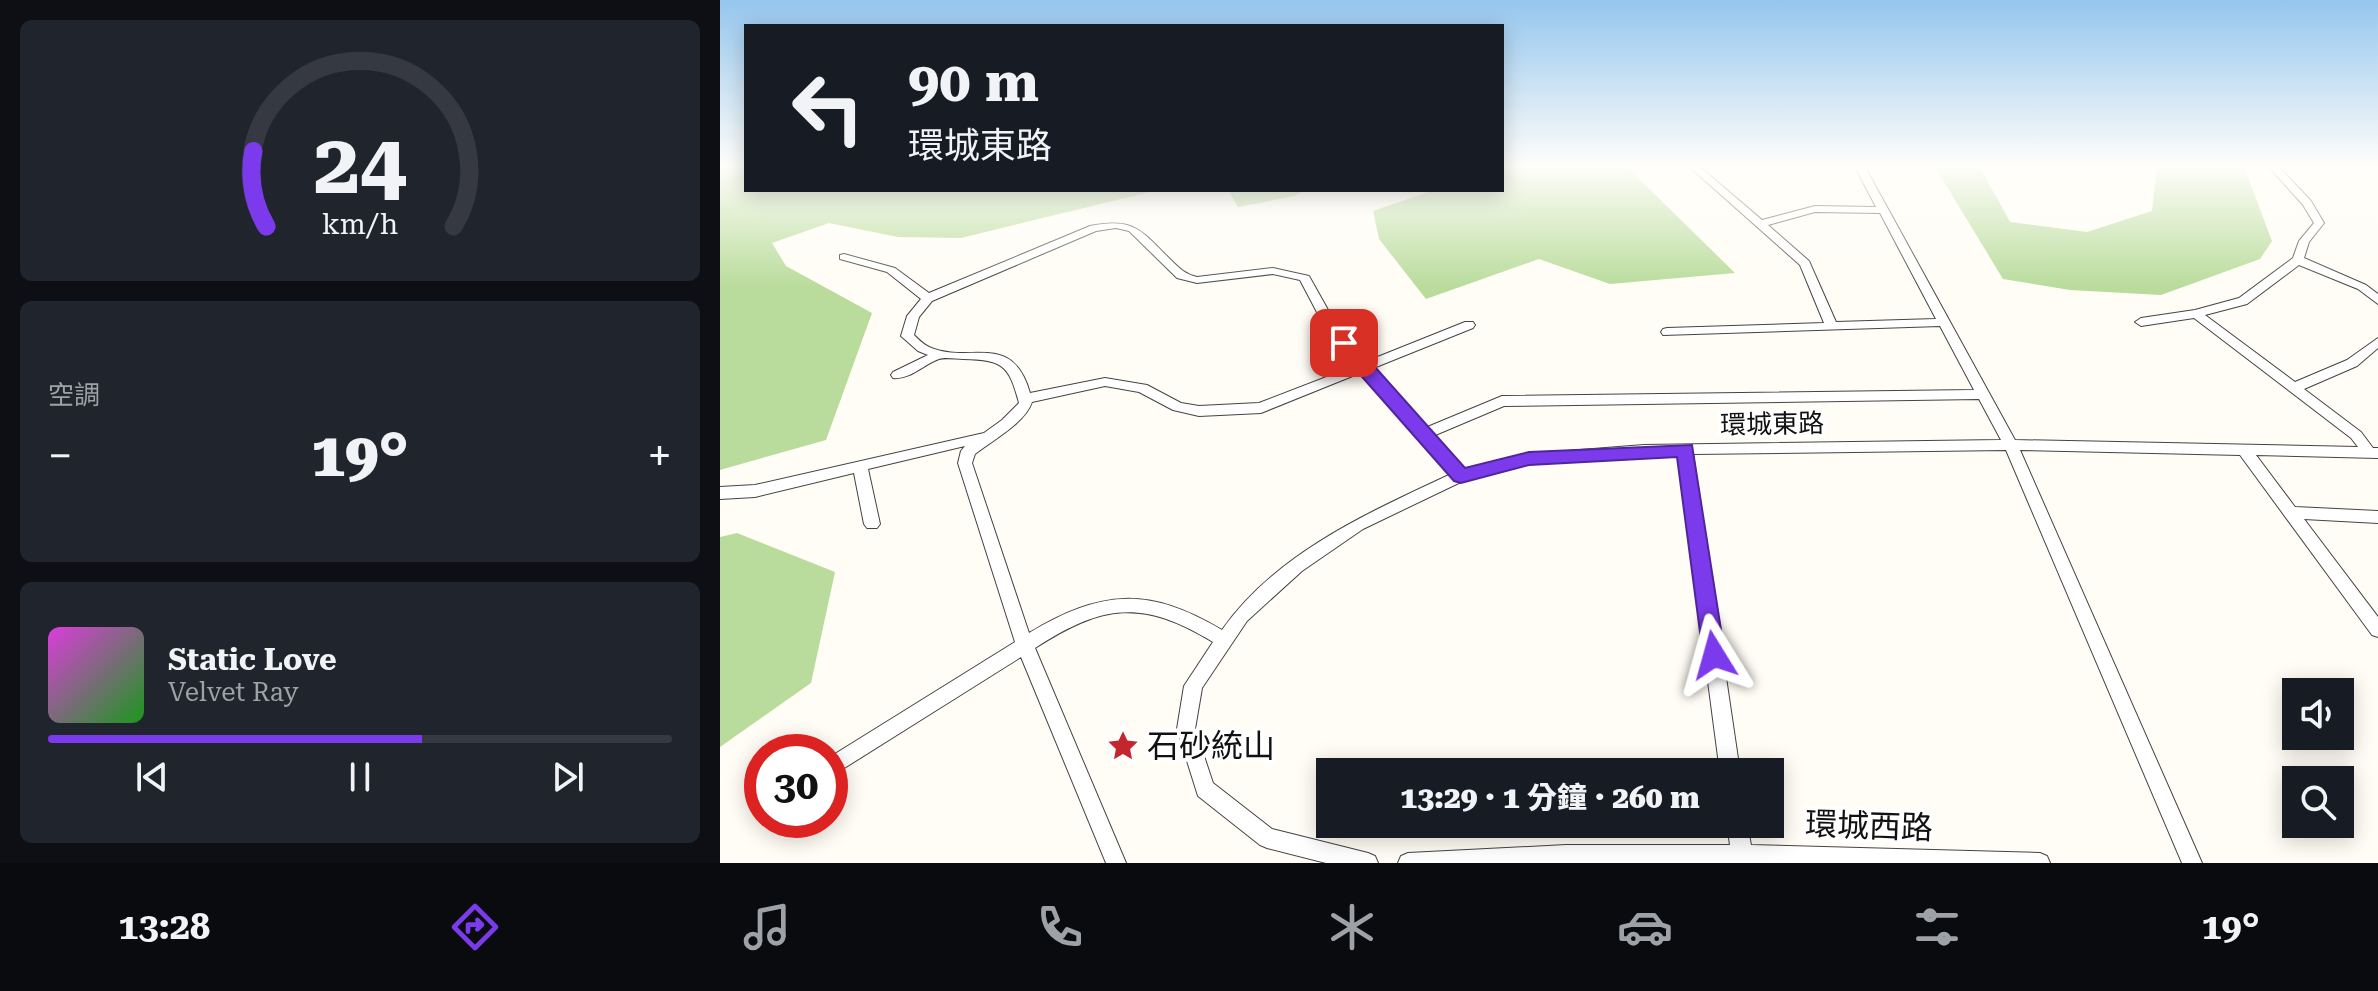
<!DOCTYPE html>
<html lang="zh-TW">
<head>
<meta charset="utf-8">
<style>
  body { margin:0; font-family:"Roboto Serif","Noto Sans TC",serif; background:#20242c; color:#f1f3f6; height:100vh; display:flex; flex-direction:column; font-size:30px; white-space:nowrap }
  * { box-sizing:border-box; margin:0 }
  p { font-size:26px; color:#9ea1a6 }
  .icon { flex:none; width:44px; height:44px; fill:none; stroke:currentColor; stroke-width:2; stroke-linecap:round; stroke-linejoin:round }
  .map { position:relative; flex:1; overflow:hidden }
  .details { display:flex; flex-direction:column; gap:20px; padding:20px; background:#0d0f14; width:720px }
  .details>* { flex:none }
  .hud { position:absolute; left:24px; top:24px; width:760px; height:168px; border-radius:0px; box-shadow:0 4px 20px #0003; background:#171b24; color:#f1f3f6; overflow:hidden }
  .fabs { position:absolute; left:1562px; top:678px; display:grid; gap:16px }
  .fabs a { display:grid; place-items:center; width:72px; height:72px; border-radius:0px; background:#171b24; box-shadow:0 4px 20px #0003; font-size:40px }
  .speed { position:absolute; left:24px; top:734px; display:flex; gap:16px; font-size:40px; font-weight:700; text-align:center }
  .speed>* { display:grid; place-content:center; width:104px; height:104px; border-radius:50%; background:#171b24; box-shadow:0 4px 20px #0003; line-height:1 }
  .speed .limit { border:12px solid #d22; background:#fff; color:#111 }
  .pin { position:absolute; display:grid; place-items:center; width:68px; height:68px; color:#fff; margin:-34px; border-radius:16px; box-shadow:0 4px 12px #0006 }
  .me { position:absolute; width:88px; margin:-44px; rotate:352deg; stroke-linejoin:round; filter:drop-shadow(0 0 6px #0008) }
  .turn { display:flex; align-items:center; gap:28px; height:168px; padding:0 32px; font-size:36px }
  .turn .icon { width:104px; height:104px; stroke-width:2.5 }
  .turn b { display:block; font-size:56px; line-height:68px }
  .big { font-size:60px; font-weight:800; line-height:1.1 }
  .details .card { flex:1; display:flex; flex-direction:column; justify-content:center; gap:12px; min-width:0; padding:0 28px; border-radius:12px; background:#20242c }
  .details .dial { align-items:center; gap:0 }
  .dial svg { height:208px; overflow:visible; fill:none; stroke:#363941; stroke-width:7; stroke-linecap:round; text-anchor:middle }
  .dial text { fill:#f1f3f6; stroke:none }
  .song { display:flex; align-items:center; gap:24px }
  .cover { width:96px; height:96px; border-radius:12px; background:linear-gradient(135deg,hsl(300 70% 55%),hsl(120 70% 35%)) }
  .played { height:8px; border-radius:4px; background:linear-gradient(90deg,#7c3aed 60%,#363941 60%) }
  .keys { display:flex; justify-content:space-around; direction:ltr }
  .heat { display:flex; justify-content:space-between; align-items:center; font-size:44px; direction:ltr }
  .trip { position:absolute; left:596px; top:758px; width:468px; height:80px; border-radius:0px; background:#171b24; box-shadow:0 4px 20px #0003; font-weight:800; line-height:80px; text-align:center }
  .menu { display:flex; height:128px; justify-content:space-around; align-items:center; background:#090b0e; color:#9ea1a6 }
  .menu .icon { width:56px; height:56px }
  .menu .on { color:#7c3aed }
  .menu b { font-size:36px; color:#f1f3f6 }
  main { display:flex; flex:1; min-height:0 }
  .map>svg:first-child { display:block }
</style>
</head>
<body>
<main>
<section class="details">
<div class="card dial"><svg viewBox="0 0 100 80">
<path d="M14 69A42 42 0 1 1 86 69"/>
<path d="M14 69A42 42 0 0 1 9 40" stroke="#7c3aed"/>
<text x="50" y="56" font-size="32" font-weight="700">24</text>
<text x="50" y="72" font-size="11">km/h</text>
</svg></div>
<div class="card"><p>空調</p>
<div class="heat"><a>−</a><b class="big">19°</b><a>+</a></div>
</div>
<div class="card">
<div class="song"><i class="cover"></i><div><b>Static Love</b><p>Velvet Ray</p></div></div>
<div class="played"></div>
<div class="keys"><svg class="icon" aria-label="previous" viewBox="0 0 24 24"><path d="M18 5L8 12l10 7zM5 5v14"/></svg><svg class="icon" aria-label="pause" viewBox="0 0 24 24"><path d="M8 5v14M16 5v14"/></svg><svg class="icon" aria-label="next" viewBox="0 0 24 24"><path d="M6 5l10 7-10 7zM19 5v14"/></svg></div>
</div>
</section>
<div class="map">
<svg width="1658" height="863" viewBox="0 0 1658 863">
  <rect width="100%" height="100%" fill="#fffdf5"/>
  <path fill="#b9dc9c" d="M0,167H26V190H438L241,238L178,237L109,223L52,243L66,266L152,313L106,440L0,470Z
    M782,167H907L1015,273L890,284L819,259L706,299L659,239L653,211L714,190H782Z
    M1215,167H1260L1290,222L1367,232L1432,211L1437,167H1524L1552,241L1540,259L1441,295L1350,290L1283,279Z
    M508,190H584L575,196L518,207Z
    M17,533L115,572L91,683L0,747V537Z"/>
  <g fill="none" stroke-linecap="round" stroke-linejoin="round">
    <defs>
      <path id="street" d="M972,167H980L1042,220L1095,206L1156,207L1135,167H1145L1295,440L1638,447L1631,438L1474,318L1421,326L1415,322L1421,318L1475,310L1519,298L1573,258L1579,241L1594,223L1583,205L1549,167H1559L1591,201L1604,223L1589,242L1584,258L1646,285L1658,294V304L1638,289L1579,265L1527,304L1485,315L1575,382L1627,360L1658,338V348L1637,366L1584,389L1641,432L1653,448H1658V458L1536,455L1575,507L1658,511V523L1584,519L1658,617V637L1652,635L1520,455L1300,450L1482,863H1462L1286,450L973,454L1020,772H1000L958,455L809,464L745,480L643,529L582,571L527,621L482,688L475,729L493,783L552,829L648,853L655,856L658,863H606L547,848L540,845L478,796L457,729L464,686L493,642C422,599 383,604 315,648L406,863H386L301,657L110,777V757L295,642L238,463L241,451L245,446L148,469L160,524L157,528H147L144,524L134,473L35,497L0,499V487L35,485L264,433L282,420L299,403C289,365 283,360 243,359C236,359 226,357 219,359C204,364 190,380 173,378L171,375L173,372L208,355L198,351L181,336L187,316L201,299L167,272L120,259V255L124,254L175,268L209,293L370,226C415,217 421,231 451,260C460,269 465,274 477,277L553,268L589,276L612,317L645,362L745,322H753L755,325L753,328L651,369L705,428L782,396L1254,390L1220,326L943,335L941,332L943,329L947,328L1104,323L1080,265L973,170ZM1095,212L1160,213L1216,319L1116,322L1089,261L1048,225ZM396,228L409,231L457,278L477,283L553,274L580,280L600,318L635,366L539,403L479,406L461,403L427,385L385,378L310,393C292,330 250,365 209,347C203,344 198,339 194,335L199,317L212,301L376,231ZM640,373L731,474C648,513 556,553 502,630C428,586 381,590 309,633L252,463L255,454C273,440 305,423 312,402L385,386L419,392L453,410L479,416L541,413ZM1259,399L1281,440L924,445L809,454L744,470L713,436L784,406Z
        M1007,824H1027L1031,845L1320,853L1327,856L1330,863H678L681,856L688,853L846,845H1010Z"/>
    </defs>
    <use href="#street" stroke="#444" stroke-width="2"/>
    <use href="#street" fill="#fff" fill-rule="evenodd"/>
  </g>
  <linearGradient id="sky" x2="0" y2="1"><stop stop-color="#95c6ee"/><stop offset="0.58" stop-color="#fffefa"/><stop offset="1" stop-color="#fffefa" stop-opacity="0"/></linearGradient>
  <rect width="1658" height="287" fill="url(#sky)"/>
  <path fill="#7c3aed" stroke="#51269a" stroke-width="2" d="M624,338L630,339L745,468L809,452L972,445L1005,655L1002,662L994,665L986,662L983,655L957,457L809,465L741,483L734,481L637,371L616,343Z"/>
  <defs>
    <symbol id="sight-bare" viewBox="-9 -9 18 18"><path d="M0-6L1.8-2.2L6-1.7L2.9 1.2L3.7 5.4L0 3.3L-3.7 5.4L-2.9 1.2L-6-1.7L-1.8-2.2Z" fill="#c4262e" stroke="#fff" stroke-width="2.5" paint-order="stroke"/></symbol>
  </defs>
  <g fill-rule="evenodd">
    <use href="#sight-bare" x="381" y="724" width="44" height="44"/>
  </g>
  <g text-anchor="middle" dominant-baseline="central" stroke-width="8" stroke-linejoin="round" paint-order="stroke">
    <g font-size="26" fill="#111" stroke="#fff">
      <text transform="translate(1052 424) rotate(-1)">環城東路</text>
    </g>
    <g font-size="32" fill="#111" stroke="#fff" text-anchor="start">
      <text x="427" y="746">石砂統山</text>
    </g>
    <g font-size="32" fill="#111" stroke="#fff">
      <text transform="translate(1149 826) rotate(2)">環城西路</text>
    </g>
  </g>
</svg>
<div class="fabs">
<a><svg class="icon" aria-label="sound" viewBox="0 0 24 24"><path d="M4 9h4l5-4v14l-5-4H4zM17 9q2 3 0 6"/></svg></a>
<a><svg class="icon" aria-label="search" viewBox="0 0 24 24"><circle cx="10" cy="10" r="6"/><path d="M15 15l6 6"/></svg></a>
</div>
<div class="speed"><div class="limit">30</div></div>
<div class="pin" style="left:624px;top:343px;background:#d93025"><svg class="icon" aria-label="arrive" viewBox="0 0 24 24"><path d="M6 21V4h12l-3 4 3 4H6"/></svg></div>
<svg class="me" style="left:994px;top:655px" viewBox="-20 -20 40 40"><path d="M0-17L14 15 0 8-14 15z" fill="#7c3aed" stroke="#fff" stroke-width="4"/></svg>
<div class="trip">13:29 · 1 分鐘 · 260 m</div>
<div class="hud">
<div class="turn"><svg class="icon" aria-label="left" viewBox="0 0 24 24"><path d="M17 20v-9H6M10 6l-5 5 5 5"/></svg><div><b>90 m</b>環城東路</div></div>
</div>
</div>
</main>
<nav class="menu">
<b>13:28</b>
<svg class="icon on" aria-label="directions" viewBox="0 0 24 24"><path d="M12 3l9 9-9 9-9-9zM9 14v-3h6M13 9l2 2-2 2"/></svg>
<svg class="icon" aria-label="music" viewBox="0 0 24 24"><path d="M9 18V5l10-2v13"/><circle cx="6" cy="18" r="3"/><circle cx="16" cy="16" r="3"/></svg>
<svg class="icon" aria-label="phone" viewBox="0 0 24 24"><path d="M5 4h4l2 5-3 2q2 4 5 5l2-3 5 2v4C11 20 4 13 5 4z"/></svg>
<svg class="icon" aria-label="climate" viewBox="0 0 24 24"><path d="M12 3v18M4 7l16 10M4 17L20 7"/></svg>
<svg class="icon" aria-label="car" viewBox="0 0 24 24"><path d="M5 17H2v-5l4-1 3-4h7l3 4 3 1v5h-3M9 17h6M6 11h13"/><circle cx="7" cy="17" r="2"/><circle cx="17" cy="17" r="2"/></svg>
<svg class="icon" aria-label="filters" viewBox="0 0 24 24"><path d="M4 7h16M4 17h16"/><circle cx="9" cy="7" r="2"/><circle cx="15" cy="17" r="2"/></svg>
<b>19°</b>
</nav>
</body>
</html>
